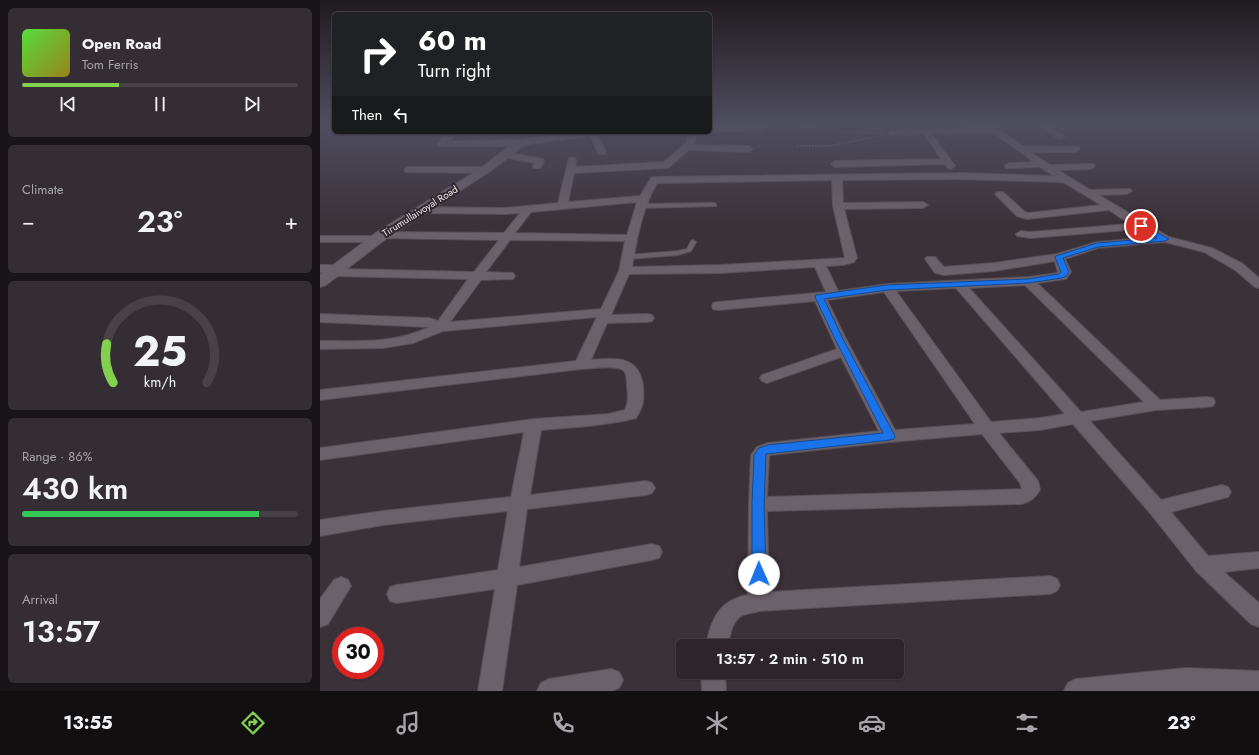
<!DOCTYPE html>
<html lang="en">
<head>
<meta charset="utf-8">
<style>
  body { margin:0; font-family:Jost,sans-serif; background:#342d33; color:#f1f3f6; height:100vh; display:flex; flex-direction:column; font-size:15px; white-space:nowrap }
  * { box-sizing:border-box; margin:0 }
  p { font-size:13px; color:#a6a5a9 }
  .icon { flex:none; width:22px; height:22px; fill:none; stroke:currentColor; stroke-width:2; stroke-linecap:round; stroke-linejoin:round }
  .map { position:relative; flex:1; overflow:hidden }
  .sheet { display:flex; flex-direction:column; gap:8px; padding:8px; background:#181418; width:320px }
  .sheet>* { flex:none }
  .guide { position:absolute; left:12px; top:12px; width:380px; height:122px; border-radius:6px; box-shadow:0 1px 3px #0004,0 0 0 1px #484247; background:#202124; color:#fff; overflow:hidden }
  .speed { position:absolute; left:12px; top:627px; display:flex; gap:8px; font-size:20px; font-weight:700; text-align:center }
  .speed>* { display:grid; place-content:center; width:52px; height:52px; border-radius:50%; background:#2c252b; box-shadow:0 1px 3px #0004,0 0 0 1px #484247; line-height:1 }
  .speed .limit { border:6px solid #d22; background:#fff; color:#111 }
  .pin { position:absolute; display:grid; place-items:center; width:34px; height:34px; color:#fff; margin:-17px; border:2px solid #fff; border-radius:50%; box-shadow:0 1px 4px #0007 }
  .me { position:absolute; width:44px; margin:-22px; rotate:359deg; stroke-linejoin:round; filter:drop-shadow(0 0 3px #0008) }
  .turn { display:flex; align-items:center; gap:14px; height:84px; padding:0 20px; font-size:18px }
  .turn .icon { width:52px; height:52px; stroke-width:2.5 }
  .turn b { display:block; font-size:28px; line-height:34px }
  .then { display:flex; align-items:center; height:38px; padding:0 20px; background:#0003; gap:8px; font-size:15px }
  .big { font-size:30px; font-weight:600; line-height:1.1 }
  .sheet .card { flex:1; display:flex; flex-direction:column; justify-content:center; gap:6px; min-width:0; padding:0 14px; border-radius:6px; background:#342d33 }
  .sheet .dial { align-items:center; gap:0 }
  .dial svg { height:104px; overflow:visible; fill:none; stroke:#484247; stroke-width:7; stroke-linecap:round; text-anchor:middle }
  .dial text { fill:#f1f3f6; stroke:none }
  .song { display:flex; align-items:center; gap:12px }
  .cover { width:48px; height:48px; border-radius:6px; background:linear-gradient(135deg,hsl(110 70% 55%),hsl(50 70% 35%)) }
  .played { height:4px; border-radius:2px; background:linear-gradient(90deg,#81d050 35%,#484247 35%) }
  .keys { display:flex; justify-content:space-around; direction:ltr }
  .heat { display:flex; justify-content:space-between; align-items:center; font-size:22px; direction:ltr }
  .charge { height:6px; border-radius:3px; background:linear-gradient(90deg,#34c759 86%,#484247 0) }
  .trip { position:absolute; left:356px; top:639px; width:228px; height:40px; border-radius:6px; background:#2c252b; box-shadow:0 1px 3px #0004,0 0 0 1px #484247; font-weight:600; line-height:40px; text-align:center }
  .tabs { display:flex; height:64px; justify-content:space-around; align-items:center; background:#120f11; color:#a6a5a9 }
  .tabs .icon { width:28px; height:28px }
  .tabs .active { color:#81d050 }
  .tabs b { font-size:18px; color:#f1f3f6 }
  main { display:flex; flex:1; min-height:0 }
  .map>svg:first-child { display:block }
</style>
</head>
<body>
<main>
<section class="sheet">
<div class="card">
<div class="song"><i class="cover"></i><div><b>Open Road</b><p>Tom Ferris</p></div></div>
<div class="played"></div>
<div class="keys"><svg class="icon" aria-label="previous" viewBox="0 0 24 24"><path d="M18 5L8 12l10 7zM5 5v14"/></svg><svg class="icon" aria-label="pause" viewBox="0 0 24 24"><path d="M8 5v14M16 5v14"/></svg><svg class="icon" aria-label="next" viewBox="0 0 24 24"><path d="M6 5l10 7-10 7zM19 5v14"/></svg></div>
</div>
<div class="card"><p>Climate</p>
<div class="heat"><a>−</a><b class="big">23°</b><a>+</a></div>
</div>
<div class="card dial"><svg viewBox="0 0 100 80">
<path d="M14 69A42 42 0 1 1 86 69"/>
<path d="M14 69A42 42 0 0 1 9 39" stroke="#81d050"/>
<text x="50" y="56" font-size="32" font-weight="700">25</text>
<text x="50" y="72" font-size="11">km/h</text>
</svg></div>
<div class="card"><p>Range · 86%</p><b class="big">430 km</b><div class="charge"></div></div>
<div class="card"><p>Arrival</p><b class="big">13:57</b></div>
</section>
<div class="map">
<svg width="939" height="691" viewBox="0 0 939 691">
  <rect width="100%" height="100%" fill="#3b3139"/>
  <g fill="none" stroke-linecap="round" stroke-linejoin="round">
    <defs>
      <path id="service" d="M394,203L396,204V206L321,208L318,206L321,204Z
        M373,240L376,242L371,251L358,255L308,259L305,257L308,255L358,251L367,249L371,241Z"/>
      <path id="minor" d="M447,125L444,130H441L390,132H388H390V128Z
        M663,125H672L703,146L759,147L760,149L756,152H710L730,165L774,164L775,166L771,169L738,170L770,190L810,189L812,191L807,194L779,195L849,237L892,248L923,264L939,278V288L935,287L915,270L884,252L845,242L778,248L745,259L751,272L746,279L717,283L840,400L887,397L893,398L895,402L893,406L887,407L836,410L770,421L841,500L902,485L908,487L911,492L908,497L851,512L888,556L939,552V568L904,572L939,603V627L931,624L876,571L830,513L753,424L720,430L679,433L718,481L720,490C715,498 711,501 702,504L447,511L449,592L730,576L737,579L740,585L737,591L730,594L439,611C434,613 428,613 423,615C412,620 410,635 408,646H386C391,619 399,600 428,595L429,504L431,455L437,447L448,443L559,431L521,357L447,383L442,381L440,378L442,375L517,349L495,301L398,310L393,309L392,306L393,303L398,302L506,292L495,267L400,273L309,274L291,315L327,314L332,315L334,318L332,321L327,322L287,323L271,360C295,358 319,355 323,386C324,401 324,405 316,418C285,426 253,427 221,430L210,495L326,481L332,483L335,488L332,493L326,495L207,509L199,567L332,544L339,546L342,552L339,558L332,560L197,585L182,691H158L175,589L77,603L70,601L67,594L70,587L77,585L178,570L188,511L63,525L0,536V520L63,511L191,497L204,432L0,460V448L214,419L288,414L305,410C309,401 308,395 307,386C307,381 307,375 304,371C298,364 270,369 261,369L0,400V390L256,361L277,317L123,331L93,343L63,348L0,349V341C37,341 75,344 109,327L0,322V314L109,318L118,321L148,279L13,276L9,275L7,272L0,273V265H23L24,269L154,272L179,240L60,238L59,241L55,242H0V236H57L58,233L62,232L184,233L200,213L185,214L101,213L96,210L101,207L185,208L238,203L249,158H255L256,160L255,167L344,162L367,142L369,132H377L374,145L429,146L433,149L429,152L369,150L349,167L346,168L254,173L248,202L320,196L331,178L334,177L639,173L734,176L720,167L686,168L685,166L689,163L714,162L672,132L612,134L635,166L631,169L628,168L625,164L515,167L511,164L515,161L621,159L604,134L572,135L568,133L572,131L666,128ZM639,179L743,182L781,205L708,213L705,212L683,192H677L675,194L697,216L707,219L789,210L810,224L710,232L701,231L696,234L697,236L710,238L819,229L833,237L777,242L737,254L674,263L624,267L615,257H607L605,259L615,273L624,275L674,271L735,261L738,273L708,277L567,284L518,291L506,266L523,265L534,262L537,258L524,209L603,208L608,205L603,202L523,203L522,180ZM512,180L513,206L525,258L400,265L312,267C317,238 322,209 337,183ZM317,202L307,235L195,233L211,212ZM190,240L305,241L299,271L281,309L130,322L161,280L193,279L195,276L193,273L166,272ZM705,285L824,402L761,412L649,288ZM636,288L745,414L720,418L671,422L576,291ZM564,292L655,424L575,430L526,339L507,300ZM662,434L700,483L702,489L447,497L449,456L450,455L570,442Z
        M719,125H728L745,137L741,139H738Z
        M50,132H59L52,136L48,134Z
        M268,132H276L286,152L285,154H279Z
        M185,152L223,159L224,163L220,168H214L213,166L215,163L182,157L181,155Z
        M89,167H165L170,170L165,173L86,172L84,170L86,168Z
        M21,577L28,580L31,586L8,624L0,627V599L14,580Z
        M866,668L939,671V691H744L748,683L756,679Z
        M291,669L299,672L303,680L299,688L292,691H217L221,683L229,679Z
        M381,672H405L406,691H382Z"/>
      <path id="tertiary" d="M126,132H137L130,141L202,140L251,132H279L274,135L210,144L202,147L169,172L67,238L6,285L0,287V275L57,232L161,168L189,146H118L117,144Z"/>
    </defs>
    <use href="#service" stroke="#585056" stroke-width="2"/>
    <use href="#minor" stroke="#585056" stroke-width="2"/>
    <use href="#tertiary" stroke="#585056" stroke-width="2"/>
    <path stroke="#7f767d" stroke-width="1.5" stroke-dasharray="1.5 1.5" stroke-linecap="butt" d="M473,125L527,132L564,133
      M477,146H509L564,135"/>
    <use href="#service" fill="#6b616a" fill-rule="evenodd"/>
    <use href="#minor" fill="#6b616a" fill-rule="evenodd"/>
    <use href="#tertiary" fill="#6b616a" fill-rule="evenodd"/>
  </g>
  <linearGradient id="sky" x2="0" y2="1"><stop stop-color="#201b1f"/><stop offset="0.56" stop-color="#4f4e5f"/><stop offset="1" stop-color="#4f4e5f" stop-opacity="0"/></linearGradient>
  <rect width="939" height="222" fill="url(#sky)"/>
  <path fill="#1a73e8" stroke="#114b97" d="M821,224L849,239L845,241L778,247L743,258L749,272L745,277L742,278L708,283L567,290L504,299L523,339L575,436L574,439L570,440L446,454L444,504L446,574L444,578L439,580L434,578L432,574V504L434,455L439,448L448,445L563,433L515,339L495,297L496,295L567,285L708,279L739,274L741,272L735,257L736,256L777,243L837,238L819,228L818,226Z"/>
  <g text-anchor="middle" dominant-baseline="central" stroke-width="4" stroke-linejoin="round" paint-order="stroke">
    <g font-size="10" fill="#f1ebf0" stroke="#30272f">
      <text transform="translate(100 211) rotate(-32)">Tirumullaivoyal Road</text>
    </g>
  </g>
</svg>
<div class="speed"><div class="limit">30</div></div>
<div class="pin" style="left:821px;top:226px;background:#d93025"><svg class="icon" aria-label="arrive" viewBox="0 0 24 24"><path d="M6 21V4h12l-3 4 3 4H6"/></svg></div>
<svg class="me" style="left:439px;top:574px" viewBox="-20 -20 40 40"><circle r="19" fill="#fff"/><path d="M0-13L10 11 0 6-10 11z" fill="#1a73e8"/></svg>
<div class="trip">13:57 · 2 min · 510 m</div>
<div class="guide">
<div class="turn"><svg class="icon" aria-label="right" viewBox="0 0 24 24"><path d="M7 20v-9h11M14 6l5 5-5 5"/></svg><div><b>60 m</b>Turn right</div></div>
<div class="then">Then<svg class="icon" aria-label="left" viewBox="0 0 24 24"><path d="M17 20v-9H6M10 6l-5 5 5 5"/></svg></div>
</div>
</div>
</main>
<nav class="tabs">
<b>13:55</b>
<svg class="icon active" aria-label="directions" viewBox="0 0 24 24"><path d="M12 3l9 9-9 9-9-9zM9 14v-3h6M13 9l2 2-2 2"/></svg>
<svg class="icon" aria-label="music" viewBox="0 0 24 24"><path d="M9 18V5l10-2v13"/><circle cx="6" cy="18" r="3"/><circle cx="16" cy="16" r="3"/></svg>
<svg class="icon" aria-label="phone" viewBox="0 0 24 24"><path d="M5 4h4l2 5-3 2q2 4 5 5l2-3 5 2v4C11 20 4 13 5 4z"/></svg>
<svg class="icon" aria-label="climate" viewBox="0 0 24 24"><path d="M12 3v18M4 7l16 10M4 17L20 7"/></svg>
<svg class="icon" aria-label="car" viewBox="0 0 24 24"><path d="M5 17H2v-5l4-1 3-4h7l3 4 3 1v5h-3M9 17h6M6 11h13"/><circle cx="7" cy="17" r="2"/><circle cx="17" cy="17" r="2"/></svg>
<svg class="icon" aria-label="filters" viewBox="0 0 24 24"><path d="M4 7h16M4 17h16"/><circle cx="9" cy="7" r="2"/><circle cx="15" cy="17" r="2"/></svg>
<b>23°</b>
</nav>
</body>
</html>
